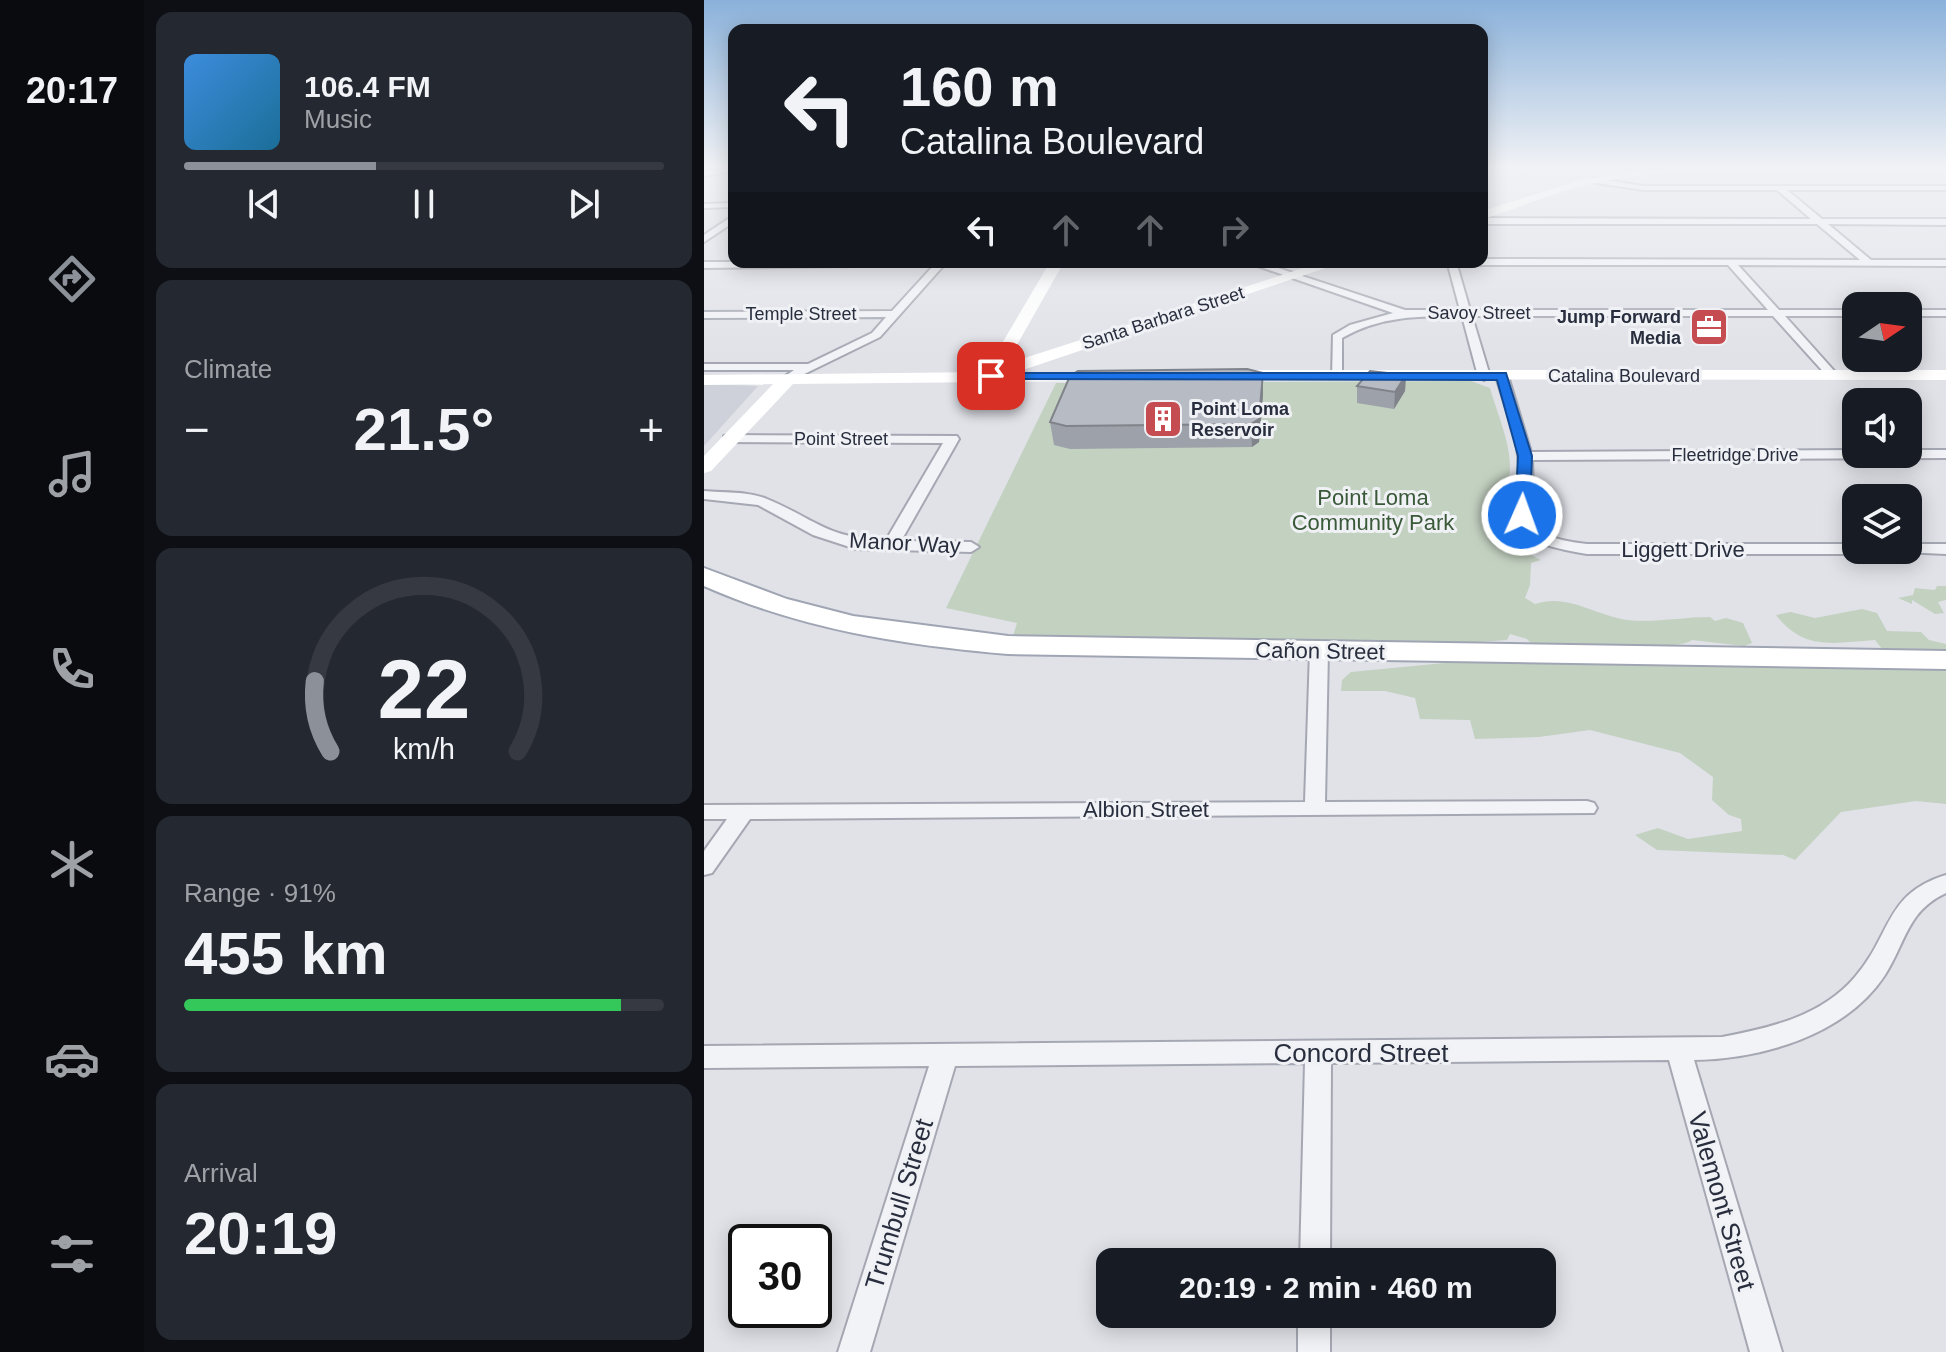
<!DOCTYPE html>
<html lang="en">
<head>
<meta charset="utf-8">
<style>
  body { margin:0; font-family:Arial,sans-serif; background:#242831; color:#f1f3f6; height:100vh; display:flex; flex-direction:column; font-size:30px; white-space:nowrap }
  * { box-sizing:border-box; margin:0 }
  p { font-size:26px; color:#9ea1a6 }
  .icon { flex:none; width:44px; height:44px; fill:none; stroke:currentColor; stroke-width:2; stroke-linecap:round; stroke-linejoin:round }
  .map { position:relative; flex:1; overflow:hidden }
  .details { display:flex; flex-direction:column; gap:12px; padding:12px; background:#0d0f14; width:560px }
  .details>* { flex:none }
  .banner { position:absolute; left:24px; top:24px; width:760px; height:244px; border-radius:16px; box-shadow:0 4px 20px #0003; background:#171b24; color:#f1f3f6; overflow:hidden }
  .needle { width:52px; rotate:77deg }
  .fabs { position:absolute; left:1138px; top:292px; display:grid; gap:16px }
  .fabs a { display:grid; place-items:center; width:80px; height:80px; border-radius:16px; background:#171b24; box-shadow:0 4px 20px #0003; font-size:40px }
  .speed { position:absolute; left:24px; top:1224px; display:flex; gap:16px; font-size:40px; font-weight:700; text-align:center }
  .speed>* { display:grid; place-content:center; width:104px; height:104px; border-radius:50%; background:#171b24; box-shadow:0 4px 20px #0003; line-height:1 }
  .speed .limit { border:4px solid #111; border-radius:12px; background:#fff; color:#111 }
  .pin { position:absolute; display:grid; place-items:center; width:68px; height:68px; color:#fff; margin:-34px; border-radius:16px; box-shadow:0 4px 12px #0006 }
  .me { position:absolute; width:88px; margin:-44px; rotate:2deg; stroke-linejoin:round; filter:drop-shadow(0 0 6px #0008) }
  .turn { display:flex; align-items:center; gap:28px; height:168px; padding:0 40px; font-size:36px }
  .turn .icon { width:104px; height:104px; stroke-width:2.5 }
  .turn b { display:block; font-size:56px; line-height:68px }
  .lanes { display:flex; align-items:center; height:76px; padding:0 40px; background:#0003; justify-content:center; gap:40px; direction:ltr }
  .lanes .off { opacity:.35 }
  .big { font-size:60px; font-weight:800; line-height:1.1 }
  .details .tile { flex:1; display:flex; flex-direction:column; justify-content:center; gap:12px; min-width:0; padding:0 28px; border-radius:16px; background:#242831 }
  .details .dial { align-items:center; gap:0 }
  .dial svg { height:208px; overflow:visible; fill:none; stroke:#363941; stroke-width:7; stroke-linecap:round; text-anchor:middle }
  .dial text { fill:#f1f3f6; stroke:none }
  .song { display:flex; align-items:center; gap:24px }
  .cover { width:96px; height:96px; border-radius:12px; background:linear-gradient(135deg,hsl(210 70% 55%),hsl(200 70% 35%)) }
  .played { height:8px; border-radius:4px; background:linear-gradient(90deg,#8c9099 40%,#363941 40%) }
  .keys { display:flex; justify-content:space-around; direction:ltr }
  .heat { display:flex; justify-content:space-between; align-items:center; font-size:44px; direction:ltr }
  .charge { height:12px; border-radius:6px; background:linear-gradient(90deg,#34c759 91%,#363941 0) }
  .trip { position:absolute; left:392px; top:1248px; width:460px; height:80px; border-radius:16px; background:#171b24; box-shadow:0 4px 20px #0003; font-weight:800; line-height:80px; text-align:center }
  main { display:flex; flex:1; min-height:0 }
  .tabs { display:flex; flex-direction:column; width:144px; justify-content:space-around; align-items:center; background:#090b0e; color:#9ea1a6 }
  .tabs .icon { width:56px; height:56px }
  .tabs .active { color:#8c9099 }
  .tabs b { font-size:36px; color:#f1f3f6 }
  .map>svg:first-child { display:block }
</style>
</head>
<body>
<main>
<nav class="tabs">
<b>20:17</b>
<svg class="icon active" aria-label="directions" viewBox="0 0 24 24"><path d="M12 3l9 9-9 9-9-9zM9 14v-3h6M13 9l2 2-2 2"/></svg>
<svg class="icon" aria-label="music" viewBox="0 0 24 24"><path d="M9 18V5l10-2v13"/><circle cx="6" cy="18" r="3"/><circle cx="16" cy="16" r="3"/></svg>
<svg class="icon" aria-label="phone" viewBox="0 0 24 24"><path d="M5 4h4l2 5-3 2q2 4 5 5l2-3 5 2v4C11 20 4 13 5 4z"/></svg>
<svg class="icon" aria-label="climate" viewBox="0 0 24 24"><path d="M12 3v18M4 7l16 10M4 17L20 7"/></svg>
<svg class="icon" aria-label="car" viewBox="0 0 24 24"><path d="M5 17H2v-5l4-1 3-4h7l3 4 3 1v5h-3M9 17h6M6 11h13"/><circle cx="7" cy="17" r="2"/><circle cx="17" cy="17" r="2"/></svg>
<svg class="icon" aria-label="filters" viewBox="0 0 24 24"><path d="M4 7h16M4 17h16"/><circle cx="9" cy="7" r="2"/><circle cx="15" cy="17" r="2"/></svg>
</nav>
<section class="details">
<div class="tile">
<div class="song"><i class="cover"></i><div><b>106.4 FM</b><p>Music</p></div></div>
<div class="played"></div>
<div class="keys"><svg class="icon" aria-label="previous" viewBox="0 0 24 24"><path d="M18 5L8 12l10 7zM5 5v14"/></svg><svg class="icon" aria-label="pause" viewBox="0 0 24 24"><path d="M8 5v14M16 5v14"/></svg><svg class="icon" aria-label="next" viewBox="0 0 24 24"><path d="M6 5l10 7-10 7zM19 5v14"/></svg></div>
</div>
<div class="tile"><p>Climate</p>
<div class="heat"><a>−</a><b class="big">21.5°</b><a>+</a></div>
</div>
<div class="tile dial"><svg viewBox="0 0 100 80">
<path d="M14 69A42 42 0 1 1 86 69"/>
<path d="M14 69A42 42 0 0 1 8 42" stroke="#8c9099"/>
<text x="50" y="56" font-size="32" font-weight="700">22</text>
<text x="50" y="72" font-size="11">km/h</text>
</svg></div>
<div class="tile"><p>Range · 91%</p><b class="big">455 km</b><div class="charge"></div></div>
<div class="tile"><p>Arrival</p><b class="big">20:19</b></div>
</section>
<div class="map">
<svg width="1242" height="1352" viewBox="0 0 1242 1352">
  <rect width="100%" height="100%" fill="#e0e2e8"/>
  <path fill="#ced1d9" d="M0,384L54,386L0,446Z"/>
  <path fill="#c3d1c1" d="M767,381L786,388C793,413 806,441 806,467C806,490 796,512 801,535L816,548L815,553L819,551L837,560L827,563L826,585L821,598L831,604C864,593 890,615 923,620C950,623 979,617 1006,617L1011,621L1022,618L1039,623L1048,643L1040,646L988,640C973,652 857,647 830,647L823,639L806,634L803,640L745,644L309,636L313,623L242,608L352,383Z
    M1233,586H1242V600L1234,602L1240,613L1231,614L1208,600V604L1194,598L1209,595L1211,588L1231,590Z
    M1158,609L1173,613L1183,631L1217,632L1225,640L1242,644V652L1178,649L1171,640C1129,643 1100,651 1072,615L1087,612L1111,618Z
    M761,661L1242,668V804L1212,801L1137,812L1091,860L1079,855L953,850L931,835L954,828L984,839L1038,831L1037,819L1025,815L1008,800L1009,777L976,753L886,730L835,737L771,739L766,720L716,719L711,698L681,691H637L638,680L647,672Z"/>
  <g fill="none" stroke-linecap="round" stroke-linejoin="round">
    <defs>
      <path id="street" d="M30,167V171L0,176V172Z
        M889,178L939,186H1242V190H1083L1118,219H1242V225L1124,224L1167,260H1242V266L1034,265L1075,310H1152V316H1081L1132,373V377H1124L1069,316H768L786,376L780,380L774,376L758,316C715,316 676,316 638,338V375L628,377L629,335L646,325L689,313L542,262H556L701,310H756L744,265L735,262H778V259L1156,260L1113,224H778V218L1107,219L1073,190H939L886,182ZM753,265H1024L1064,310H766Z
        M30,203V207L0,208V204Z
        M30,215V222L0,242V235Z
        M0,262H260L240,265L176,337L86,381L80,377L90,370H0V364H104L168,333L182,317L0,318V312L188,311L230,265L0,268Z
        M1204,310H1242V316H1204Z
        M794,374L804,376L827,452L1152,450V454H1204V450H1242V458L828,460L830,519C839,540 862,541 883,544H1152V550H1159L1152,554H883C792,539 823,525 814,455C811,428 799,402 792,376Z
        M25,435L253,436L255,439L197,541L267,542L275,547L267,552L152,549L109,535L54,505L0,499V491C19,493 45,491 63,499C111,519 124,539 182,540L239,443L20,442V436Z
        M1204,544H1242V554L1199,552L1197,550H1204Z
        M615,646L624,651L621,802L883,801L890,803L893,808L890,813L46,819L8,873L0,875V851L23,819H0V805L601,802L606,651Z
        M1242,875V893C1203,911 1202,942 1181,975C1142,1035 1058,1059 990,1060L1078,1352H1046L965,1060L627,1063L626,1262H596L601,1063L251,1066L166,1352H134L225,1066L0,1068V1046L1018,1037C1066,1028 1118,1016 1151,977C1188,935 1180,894 1242,875Z
        M594,1314H626V1352H594Z"/>
      <path id="primary" d="M0,568L83,599L149,616L304,636L1242,651V669L304,654C199,645 97,629 0,586Z"/>
    </defs>
    <use href="#street" stroke="#a5a8b2" stroke-width="4"/>
    <use href="#primary" stroke="#a0a5b3" stroke-width="4"/>
    <use href="#street" fill="#f2f3f6" fill-rule="evenodd"/>
    <path fill="#fff" fill-rule="evenodd" d="M976,166H1242V170C1131,171 990,160 883,185C847,193 813,209 778,219V211L880,179Z
      M346,262H360L302,364L618,262H639L313,372H406L409,376L400,381L89,384L7,471L0,473V456L69,384L0,385V375L281,372Z
      M523,370H1242V380L517,379L515,375Z"/>
    <use href="#primary" fill="#fff" fill-rule="evenodd"/>
  </g>
  <path fill="#9da1a9" d="M702,375L701,391L690,409L653,403V386Z
    M559,395L555,442L548,447L366,449L350,445L346,422Z"/>
  <path fill="#808389" d="M0,166H30L0,169Z
    M559,373V395L555,442L548,447L547,424Z
    M702,375L701,391L690,409L691,392Z"/>
  <path fill="#b7bbc4" stroke="#808389" stroke-width="2" d="M543,369L559,373L555,419L547,424L362,426L346,422L366,376L374,371Z
    M666,371L702,375L691,392L653,386Z"/>
  <linearGradient id="sky" x2="0" y2="1"><stop stop-color="#8ab1da"/><stop offset="0.47" stop-color="#f1f2f5"/><stop offset="1" stop-color="#f1f2f5" stop-opacity="0"/></linearGradient>
  <rect width="1242" height="356" fill="url(#sky)"/>
  <path fill="#1a73e8" stroke="#114b97" stroke-width="2" d="M282,373H802L828,456L826,515L818,519L811,515L814,456L793,380L287,379L282,378Z"/>
  <defs>
    <symbol id="office-square" viewBox="-11 -11 22 22"><rect x="-9" y="-9" width="18" height="18" rx="4" fill="#c54c51" stroke="#eff1f5"/><path d="M-6-3h4V-5.5h4V-3h4V5H-6ZM-1-4.5V-3h2v-1.5ZM-6 0V1H6V0Z" fill="#fff"/></symbol>
    <symbol id="building-square" viewBox="-11 -11 22 22"><rect x="-9" y="-9" width="18" height="18" rx="4" fill="#c54c51" stroke="#eff1f5"/><path d="M-4-6H4V6H1V3H-1V6H-4ZM-2.5-4.3h1.7v1.8h-1.7ZM.8-4.3h1.7v1.8H.8ZM-2.5-1h1.7V.8h-1.7ZM.8-1h1.7V.8H.8Z" fill="#fff"/></symbol>
  </defs>
  <g fill-rule="evenodd">
    <use href="#office-square" x="983" y="305" width="44" height="44"/>
    <use href="#building-square" x="437" y="397" width="44" height="44"/>
  </g>
  <g text-anchor="middle" dominant-baseline="central" stroke-width="6" stroke-linejoin="round" paint-order="stroke">
    <g font-size="18" fill="#292e3e" stroke="#eff1f5">
      <text x="775" y="313">Savoy Street</text>
      <text x="97" y="314">Temple Street</text>
      <text transform="translate(459 318) rotate(-18)">Santa Barbara Street</text>
      <text x="920" y="376">Catalina Boulevard</text>
      <text x="137" y="439">Point Street</text>
      <text x="1031" y="455">Fleetridge Drive</text>
    </g>
    <g font-size="18" font-weight="bold" fill="#292e3e" stroke="#eff1f5" text-anchor="end">
      <text x="977" y="317">Jump Forward<tspan x="977" dy="21">Media</tspan></text>
      <text x="487" y="409" text-anchor="start">Point Loma<tspan x="487" dy="21">Reservoir</tspan></text>
    </g>
    <g font-size="22" fill="#3a5938" stroke="#eff1f5">
      <text x="669" y="497">Point Loma<tspan x="669" dy="25">Community Park</tspan></text>
    </g>
    <g font-size="22" fill="#292e3e" stroke="#eff1f5">
      <text transform="translate(201 543) rotate(3)">Manor Way</text>
      <text x="979" y="549">Liggett Drive</text>
      <text transform="translate(616 651) rotate(1)">Cañon Street</text>
      <text x="442" y="809">Albion Street</text>
    </g>
    <g font-size="26" fill="#292e3e" stroke="#eff1f5">
      <text x="657" y="1053">Concord Street</text>
      <text transform="translate(1018 1201) rotate(74)">Valemont Street</text>
      <text transform="translate(195 1204) rotate(-73)">Trumbull Street</text>
    </g>
  </g>
</svg>
<div class="fabs">
<a><svg class="needle" viewBox="-14 -14 28 28"><path d="M0-13l5 13h-10z" fill="#e53935"/><path d="M0 13l5-13h-10z" fill="#9ea1a6"/></svg></a>
<a><svg class="icon" aria-label="sound" viewBox="0 0 24 24"><path d="M4 9h4l5-4v14l-5-4H4zM17 9q2 3 0 6"/></svg></a>
<a><svg class="icon" aria-label="layers" viewBox="0 0 24 24"><path d="M12 4l9 5-9 5-9-5zM3 14l9 5 9-5"/></svg></a>
</div>
<div class="speed"><div class="limit">30</div></div>
<div class="pin" style="left:287px;top:376px;background:#d93025"><svg class="icon" aria-label="arrive" viewBox="0 0 24 24"><path d="M6 21V4h12l-3 4 3 4H6"/></svg></div>
<svg class="me" style="left:818px;top:515px" viewBox="-20 -20 40 40"><circle r="17" fill="#1a73e8" stroke="#fff" stroke-width="3"/><path d="M0-11L8 9 0 5-8 9z" fill="#fff"/></svg>
<div class="trip">20:19 · 2 min · 460 m</div>
<div class="banner">
<div class="turn"><svg class="icon" aria-label="left" viewBox="0 0 24 24"><path d="M17 20v-9H6M10 6l-5 5 5 5"/></svg><div><b>160 m</b>Catalina Boulevard</div></div>
<div class="lanes"><svg class="icon" aria-label="left" viewBox="0 0 24 24"><path d="M17 20v-9H6M10 6l-5 5 5 5"/></svg><svg class="icon off" aria-label="ahead" viewBox="0 0 24 24"><path d="M12 20V5M6 11l6-6 6 6"/></svg><svg class="icon off" aria-label="ahead" viewBox="0 0 24 24"><path d="M12 20V5M6 11l6-6 6 6"/></svg><svg class="icon off" aria-label="right" viewBox="0 0 24 24"><path d="M7 20v-9h11M14 6l5 5-5 5"/></svg></div>
</div>
</div>
</main>
</body>
</html>
